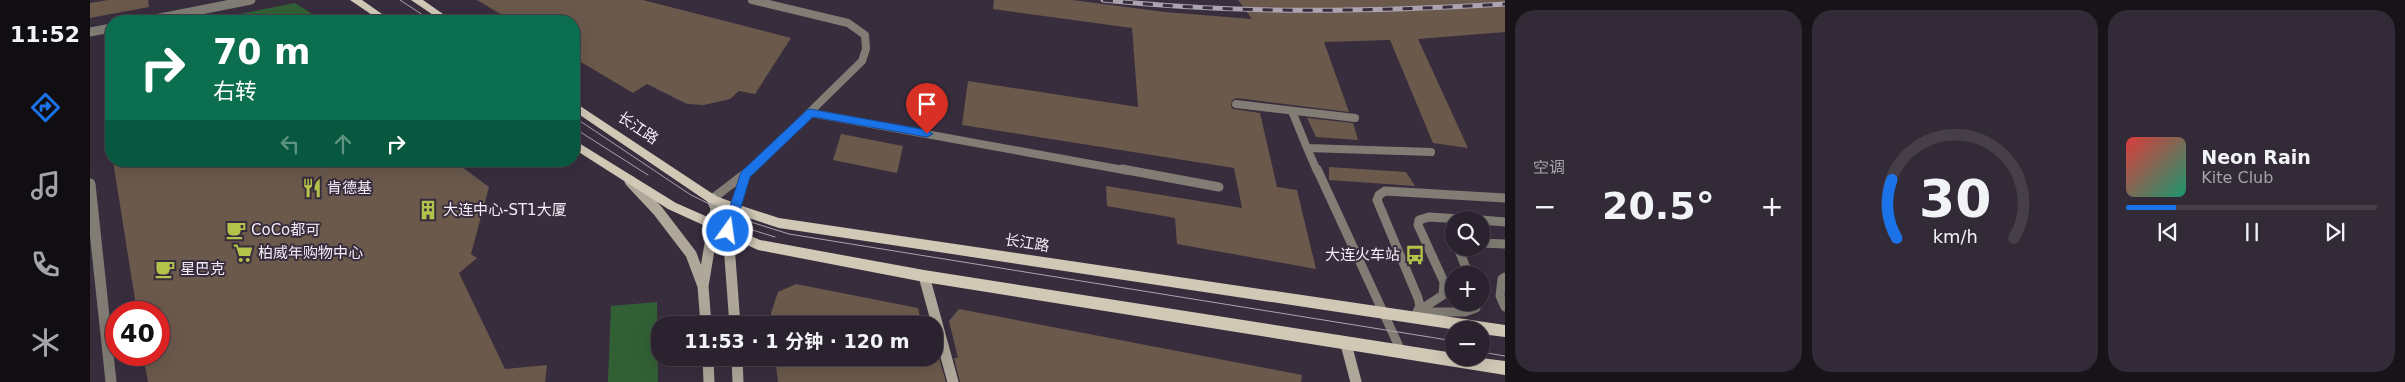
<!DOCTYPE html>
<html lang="zh">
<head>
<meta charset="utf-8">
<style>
  body { margin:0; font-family:"DejaVu Sans","Noto Sans SC",sans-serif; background:#322a36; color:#f1f3f6; height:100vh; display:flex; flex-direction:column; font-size:19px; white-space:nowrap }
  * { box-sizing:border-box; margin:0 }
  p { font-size:16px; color:#a5a4aa }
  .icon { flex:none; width:28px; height:28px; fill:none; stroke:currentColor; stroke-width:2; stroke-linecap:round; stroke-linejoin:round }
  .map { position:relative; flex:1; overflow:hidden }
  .drawer { display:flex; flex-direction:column; gap:10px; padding:10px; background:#171319; width:900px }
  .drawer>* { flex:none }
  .banner { position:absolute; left:15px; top:15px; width:475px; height:152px; border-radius:20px; box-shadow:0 5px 20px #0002,0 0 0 1px #463f4a; background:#0b6e4f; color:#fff; overflow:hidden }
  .fabs { position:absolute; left:1355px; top:211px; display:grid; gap:10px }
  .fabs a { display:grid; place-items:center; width:45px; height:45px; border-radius:50%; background:#2a222e; box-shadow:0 5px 20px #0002,0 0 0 1px #463f4a; font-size:25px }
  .speed { position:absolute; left:15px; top:301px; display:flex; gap:10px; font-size:25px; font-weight:700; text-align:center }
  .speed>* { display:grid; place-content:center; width:65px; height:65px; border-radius:50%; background:#2a222e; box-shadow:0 5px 20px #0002,0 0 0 1px #463f4a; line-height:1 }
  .speed .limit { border:8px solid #d22; background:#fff; color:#111 }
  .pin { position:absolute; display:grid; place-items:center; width:42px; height:42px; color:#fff; margin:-51px -21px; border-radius:50% 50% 50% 0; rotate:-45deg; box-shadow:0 0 5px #0007 }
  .pin .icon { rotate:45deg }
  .me { position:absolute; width:55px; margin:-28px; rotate:14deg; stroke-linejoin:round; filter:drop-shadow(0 0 4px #0008) }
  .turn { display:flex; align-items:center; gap:18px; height:105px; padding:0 25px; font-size:22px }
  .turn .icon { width:65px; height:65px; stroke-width:2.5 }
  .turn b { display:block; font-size:35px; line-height:42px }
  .lanes { display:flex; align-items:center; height:48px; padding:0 25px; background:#0003; justify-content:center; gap:25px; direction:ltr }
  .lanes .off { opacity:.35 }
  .big { font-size:38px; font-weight:700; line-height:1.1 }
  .drawer .widget { flex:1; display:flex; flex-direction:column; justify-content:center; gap:8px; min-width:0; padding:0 18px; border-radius:20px; background:#322a36 }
  .drawer .dial { align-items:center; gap:0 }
  .dial svg { height:130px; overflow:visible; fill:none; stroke:#463f4a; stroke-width:7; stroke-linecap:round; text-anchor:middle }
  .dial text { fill:#f1f3f6; stroke:none }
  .song { display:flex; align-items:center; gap:15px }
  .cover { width:60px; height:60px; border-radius:8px; background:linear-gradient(135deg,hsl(0 70% 55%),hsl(160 70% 35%)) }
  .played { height:5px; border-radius:2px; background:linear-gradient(90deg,#1a73e8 20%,#463f4a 20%) }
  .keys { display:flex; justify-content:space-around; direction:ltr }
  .heat { display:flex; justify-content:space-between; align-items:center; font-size:28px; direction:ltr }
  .drawer .tiles { flex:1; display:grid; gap:10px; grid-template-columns:repeat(3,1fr) }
  .trip { position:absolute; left:561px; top:316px; width:292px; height:50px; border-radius:20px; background:#2a222e; box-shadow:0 5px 20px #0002,0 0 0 1px #463f4a; font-weight:700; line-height:50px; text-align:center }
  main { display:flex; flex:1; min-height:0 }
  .menu { display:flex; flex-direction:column; width:90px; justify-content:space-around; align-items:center; background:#110e12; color:#a5a4aa }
  .menu .icon { width:35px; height:35px }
  .menu .on { color:#1a73e8 }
  .menu b { font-size:22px; color:#f1f3f6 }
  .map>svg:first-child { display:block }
</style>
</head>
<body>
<main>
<nav class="menu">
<b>11:52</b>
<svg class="icon on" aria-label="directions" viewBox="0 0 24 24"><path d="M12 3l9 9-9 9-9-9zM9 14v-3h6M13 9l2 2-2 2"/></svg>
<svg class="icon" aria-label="music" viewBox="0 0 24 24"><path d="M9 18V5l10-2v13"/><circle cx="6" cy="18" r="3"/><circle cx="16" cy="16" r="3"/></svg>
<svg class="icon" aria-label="phone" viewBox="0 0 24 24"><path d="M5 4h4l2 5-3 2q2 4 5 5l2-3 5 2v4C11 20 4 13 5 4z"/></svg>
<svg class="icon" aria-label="climate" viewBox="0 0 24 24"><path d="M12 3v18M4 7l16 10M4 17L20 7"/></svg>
</nav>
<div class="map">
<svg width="1415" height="382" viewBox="0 0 1415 382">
  <rect width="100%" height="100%" fill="#382d3d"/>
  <path fill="#326035" d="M205,3L224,15L213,21H114Z
    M567,302L568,382H518L521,306Z"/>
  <path fill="#6b594c" d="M18,0H58L59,7L0,18V3Z
    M387,0H553L701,38L665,94L649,91L640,99L614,105L597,104L557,84L543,93L484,58V21H422Z
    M904,0H982L1075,12L1162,19L1148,0H1415V32L1328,39L1378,148L1343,143L1300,40L1234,42L1259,112L1147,98L1142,100L1141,106L1143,109L1170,113L1187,187L1207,190L1226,269L1087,244L1085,218L1017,206L1016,186L1152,208L1144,168L872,125L878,81L1048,107L1042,28L903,9Z
    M1217,118L1263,123L1268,140L1226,137Z
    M751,134L813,146L807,173L743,160Z
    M23,161H364L399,187L381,254L387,258L369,273L415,369L457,365L455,382H58L53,355H69V312H47Z
    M1239,167L1316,172L1325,186L1239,180Z
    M706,284L828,308L832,325H682L681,313L688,292Z
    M869,309L1212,375L1211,382H870L864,358H868L859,321Z
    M685,358H849L856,382H688Z"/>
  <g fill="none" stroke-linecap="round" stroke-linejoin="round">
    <path stroke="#817d74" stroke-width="8" d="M1146,104L1265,118
      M1202,111L1217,148
      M721,113L1039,171
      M660,171L772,61L776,49L775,35L758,23L662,0
      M1227,171L1217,148L1341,152"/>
    <path stroke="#817d74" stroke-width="9" d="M1032,169L1129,187
      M1227,169L1312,353
      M622,199L661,169
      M643,209L655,175
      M1391,220L1415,222
      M1391,243L1415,244
      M1368,248L1379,275
      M1415,277L1412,279L1410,296L1415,307
      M1327,312L1330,306L1328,298L1287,200L1289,195L1295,191L1415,198
      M1327,312L1353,295L1354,282L1328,225L1329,220L1339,217L1387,220
      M1330,312H1375L1386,308L1388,302"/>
    <path stroke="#817d74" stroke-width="9" d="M55,21L161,0
      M0,32L21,28"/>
    <path stroke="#817d74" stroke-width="11" d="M0,184L21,382"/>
    <path stroke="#aea79a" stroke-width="11" d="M540,181L568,211L601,254L613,286
      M643,209L638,231L645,325
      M834,276L863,382
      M616,325L613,286L626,208L622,199
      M1256,344L1266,382
      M618,358L619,382
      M647,358L648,382"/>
    <path fill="#d1c8b6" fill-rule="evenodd" d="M260,0H272L302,21H291Z
      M321,0H333L363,21H352Z
      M484,102L626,196L655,207L689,218L1415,325V337L1391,334V330H1367L689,228L646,214L618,202L484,111Z
      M484,140L586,203L670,240L834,270L1364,353V358H1391L1415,361V375L834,282L668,250L578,209L484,149Z"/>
    <path stroke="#aba3af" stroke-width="1" d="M310,0L342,21
      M484,117L601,195L648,218L699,234L1364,341
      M484,128L558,175
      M620,213L640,223L685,237
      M1391,352L1415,356"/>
    <defs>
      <path id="rail" d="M1013,0C1147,14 1280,12 1415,4"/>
    </defs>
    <use href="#rail" stroke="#aba3af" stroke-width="5"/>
    <use href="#rail" stroke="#382d3d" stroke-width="3" stroke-dasharray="10" stroke-linecap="butt"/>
  </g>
  <path fill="#1a73e8" stroke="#114b97" d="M720,109L837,130L843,134L837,137L723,117L660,177L644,231L638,236L634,235L632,231L651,172L717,110Z"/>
  <defs>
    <symbol id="restaurant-bare" viewBox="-9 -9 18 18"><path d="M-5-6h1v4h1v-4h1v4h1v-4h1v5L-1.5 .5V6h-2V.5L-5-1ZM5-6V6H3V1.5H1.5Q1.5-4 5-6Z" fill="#b3c24b" stroke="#382d3d" stroke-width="2.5" paint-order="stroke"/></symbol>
    <symbol id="building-bare" viewBox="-9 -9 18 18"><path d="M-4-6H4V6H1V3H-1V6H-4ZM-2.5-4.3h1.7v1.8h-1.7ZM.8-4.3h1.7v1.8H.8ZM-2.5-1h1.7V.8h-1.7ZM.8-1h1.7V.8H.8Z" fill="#b3c24b" stroke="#382d3d" stroke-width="2.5" paint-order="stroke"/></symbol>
    <symbol id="cafe-bare" viewBox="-9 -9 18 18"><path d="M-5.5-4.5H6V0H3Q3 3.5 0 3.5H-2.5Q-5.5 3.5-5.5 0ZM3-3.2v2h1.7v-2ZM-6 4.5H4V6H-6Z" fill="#b3c24b" stroke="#382d3d" stroke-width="2.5" paint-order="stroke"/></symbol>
    <symbol id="supermarket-bare" viewBox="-9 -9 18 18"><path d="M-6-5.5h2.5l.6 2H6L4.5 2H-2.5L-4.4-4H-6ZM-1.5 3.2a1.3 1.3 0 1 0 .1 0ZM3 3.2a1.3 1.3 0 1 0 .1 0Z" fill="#b3c24b" stroke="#382d3d" stroke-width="2.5" paint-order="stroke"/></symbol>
    <symbol id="bus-bare" viewBox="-9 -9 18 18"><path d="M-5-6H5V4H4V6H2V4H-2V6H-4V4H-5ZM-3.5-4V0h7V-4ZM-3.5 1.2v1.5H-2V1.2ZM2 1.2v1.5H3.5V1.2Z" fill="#b3c24b" stroke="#382d3d" stroke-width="2.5" paint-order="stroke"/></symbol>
  </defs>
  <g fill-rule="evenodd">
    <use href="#restaurant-bare" x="208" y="174" width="28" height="28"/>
    <use href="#building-bare" x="324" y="196" width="28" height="28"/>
    <use href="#cafe-bare" x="132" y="216" width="28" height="28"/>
    <use href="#supermarket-bare" x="139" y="239" width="28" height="28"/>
    <use href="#bus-bare" x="1311" y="241" width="28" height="28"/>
    <use href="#cafe-bare" x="61" y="255" width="28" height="28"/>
  </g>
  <g text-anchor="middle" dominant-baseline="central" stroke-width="4" stroke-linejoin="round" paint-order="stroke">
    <g font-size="15" fill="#f4edf7" stroke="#382d3d">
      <text transform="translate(548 128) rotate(34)">长江路</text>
      <text transform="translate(937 243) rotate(9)">长江路</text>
    </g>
    <g font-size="15" fill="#f4edf7" stroke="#382d3d" text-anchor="start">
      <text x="237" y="188">肯德基</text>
      <text x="353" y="210">大连中心-ST1大厦</text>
      <text x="161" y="230">CoCo都可</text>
      <text x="168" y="253">柏威年购物中心</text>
      <text x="1310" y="255" text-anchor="end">大连火车站</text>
      <text x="90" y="269">星巴克</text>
    </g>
  </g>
</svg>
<div class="fabs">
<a><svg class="icon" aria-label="search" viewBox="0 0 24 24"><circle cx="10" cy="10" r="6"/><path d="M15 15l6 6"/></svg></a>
<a>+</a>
<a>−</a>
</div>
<div class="speed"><div class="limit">40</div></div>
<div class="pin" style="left:837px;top:134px;background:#d93025"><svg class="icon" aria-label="arrive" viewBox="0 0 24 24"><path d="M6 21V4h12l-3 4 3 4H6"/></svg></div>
<svg class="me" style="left:638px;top:231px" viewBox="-20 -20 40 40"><circle r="17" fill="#1a73e8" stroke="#fff" stroke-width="3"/><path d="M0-11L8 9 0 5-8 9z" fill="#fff"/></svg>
<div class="trip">11:53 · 1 分钟 · 120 m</div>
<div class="banner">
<div class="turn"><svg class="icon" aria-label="right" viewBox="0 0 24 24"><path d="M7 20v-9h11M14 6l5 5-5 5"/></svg><div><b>70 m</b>右转</div></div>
<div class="lanes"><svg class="icon off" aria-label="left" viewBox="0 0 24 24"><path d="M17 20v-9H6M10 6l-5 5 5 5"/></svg><svg class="icon off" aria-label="ahead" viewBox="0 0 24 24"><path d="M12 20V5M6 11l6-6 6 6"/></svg><svg class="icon" aria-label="right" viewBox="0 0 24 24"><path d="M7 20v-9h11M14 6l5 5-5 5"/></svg></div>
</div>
</div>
<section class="drawer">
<div class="tiles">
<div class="widget"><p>空调</p>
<div class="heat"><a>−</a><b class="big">20.5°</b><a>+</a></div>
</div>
<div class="widget dial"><svg viewBox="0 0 100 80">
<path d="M14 69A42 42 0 1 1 86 69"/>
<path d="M14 69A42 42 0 0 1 11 33" stroke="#1a73e8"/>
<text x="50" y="56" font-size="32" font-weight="700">30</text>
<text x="50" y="72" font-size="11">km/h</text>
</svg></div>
<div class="widget">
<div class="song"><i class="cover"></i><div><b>Neon Rain</b><p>Kite Club</p></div></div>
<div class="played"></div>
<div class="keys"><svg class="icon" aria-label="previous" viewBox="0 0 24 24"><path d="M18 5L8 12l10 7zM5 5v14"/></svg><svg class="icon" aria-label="pause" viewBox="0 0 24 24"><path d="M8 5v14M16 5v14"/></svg><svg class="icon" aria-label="next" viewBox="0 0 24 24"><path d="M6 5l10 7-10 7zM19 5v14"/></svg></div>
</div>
</div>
</section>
</main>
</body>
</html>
